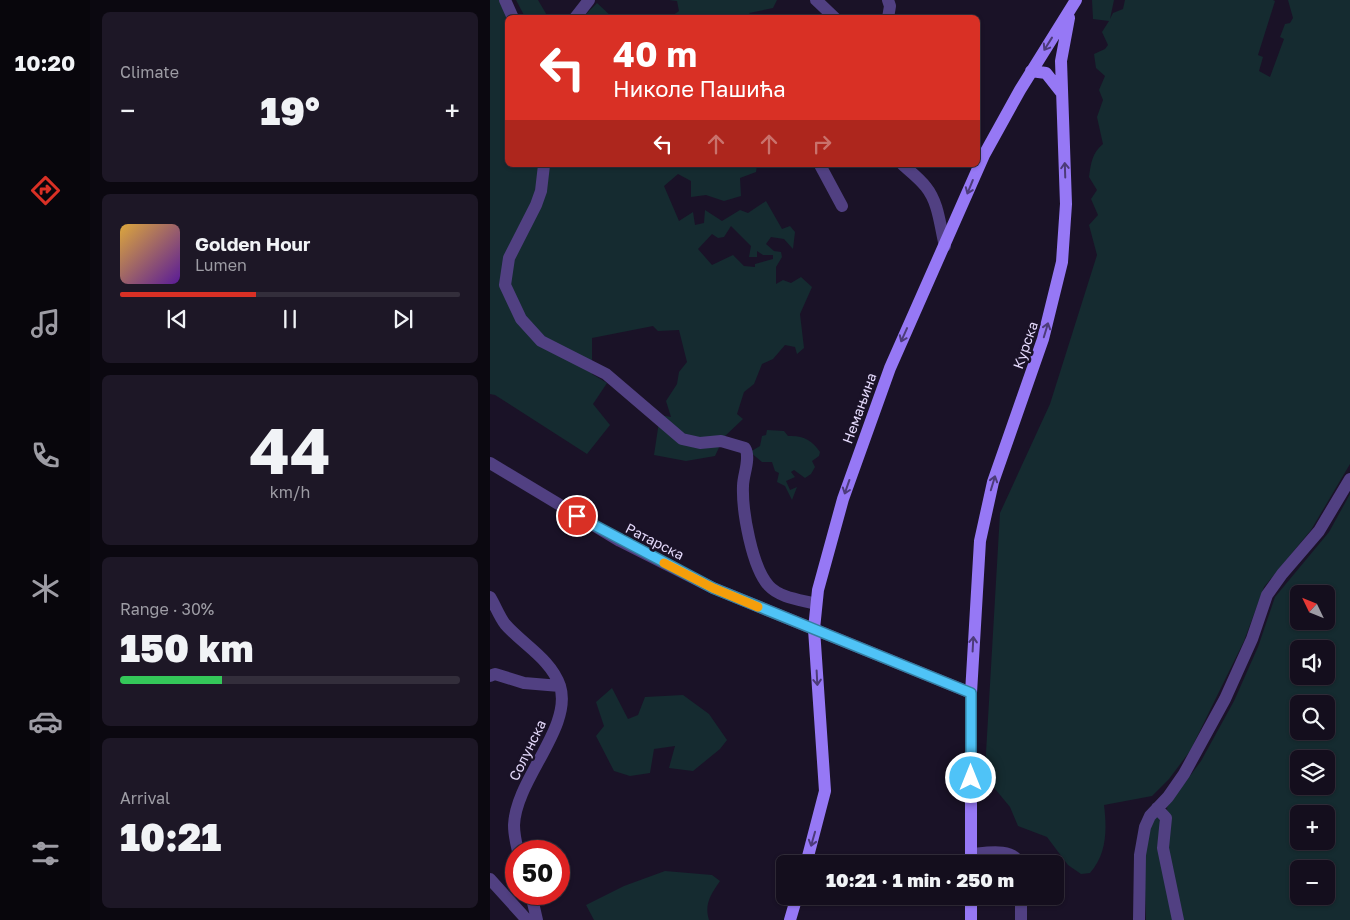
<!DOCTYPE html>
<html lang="en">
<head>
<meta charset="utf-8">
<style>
  body { margin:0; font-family:"Golos Text",sans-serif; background:#1d1726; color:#f1f3f6; height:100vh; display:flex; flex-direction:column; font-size:19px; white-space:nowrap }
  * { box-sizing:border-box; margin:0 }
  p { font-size:16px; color:#9d9ca4 }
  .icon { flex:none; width:28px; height:28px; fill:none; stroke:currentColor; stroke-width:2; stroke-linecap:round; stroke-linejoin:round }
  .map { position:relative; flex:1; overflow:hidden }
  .drawer { display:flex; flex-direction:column; gap:12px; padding:12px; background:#0b0810; width:400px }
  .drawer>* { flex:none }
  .hud { position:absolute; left:15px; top:15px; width:475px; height:152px; border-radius:8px; box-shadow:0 1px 4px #0004,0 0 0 1px #332e3b; background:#d93025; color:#fff; overflow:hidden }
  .needle { width:32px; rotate:313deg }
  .buttons { position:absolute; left:800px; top:585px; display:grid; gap:10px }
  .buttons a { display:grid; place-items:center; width:45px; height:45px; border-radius:8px; background:#140e1d; box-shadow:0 1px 4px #0004,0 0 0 1px #332e3b; font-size:25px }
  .speed { position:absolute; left:15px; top:840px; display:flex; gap:10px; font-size:25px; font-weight:700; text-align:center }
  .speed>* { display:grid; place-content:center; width:65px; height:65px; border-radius:50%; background:#140e1d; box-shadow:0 1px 4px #0004,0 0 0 1px #332e3b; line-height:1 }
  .speed .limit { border:8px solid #d22; background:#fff; color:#111 }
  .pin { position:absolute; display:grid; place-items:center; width:42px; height:42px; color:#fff; margin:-21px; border:2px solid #fff; border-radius:50%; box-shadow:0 1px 5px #0007 }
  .me { position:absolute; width:55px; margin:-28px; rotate:0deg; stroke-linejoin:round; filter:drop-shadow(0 0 4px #0008) }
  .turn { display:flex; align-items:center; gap:18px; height:105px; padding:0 25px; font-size:22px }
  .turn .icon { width:65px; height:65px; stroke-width:2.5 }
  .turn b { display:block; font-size:35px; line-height:42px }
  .lanes { display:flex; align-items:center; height:48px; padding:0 25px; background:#0003; justify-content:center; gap:25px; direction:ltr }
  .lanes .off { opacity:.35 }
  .big { font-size:38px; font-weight:800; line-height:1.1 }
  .drawer .card { flex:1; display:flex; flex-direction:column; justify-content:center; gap:8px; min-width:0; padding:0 18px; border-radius:8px; background:#1d1726 }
  .drawer .dial { align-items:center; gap:0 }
  .dial b { font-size:65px; line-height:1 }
  .song { display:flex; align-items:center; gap:15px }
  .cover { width:60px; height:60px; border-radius:8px; background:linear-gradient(135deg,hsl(40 70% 55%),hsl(270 70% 35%)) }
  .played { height:5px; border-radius:2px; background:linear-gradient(90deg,#d93025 40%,#332e3b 40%) }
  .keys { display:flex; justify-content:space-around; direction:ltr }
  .heat { display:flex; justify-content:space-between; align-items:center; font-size:28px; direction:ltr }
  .charge { height:8px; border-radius:4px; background:linear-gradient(90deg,#34c759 30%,#332e3b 0) }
  .trip { position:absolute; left:286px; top:855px; width:288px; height:50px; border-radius:8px; background:#140e1d; box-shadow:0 1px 4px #0004,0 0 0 1px #332e3b; font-weight:800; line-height:50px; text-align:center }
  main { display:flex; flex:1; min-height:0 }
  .tab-bar { display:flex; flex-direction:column; width:90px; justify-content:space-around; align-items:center; background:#08060c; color:#9d9ca4 }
  .tab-bar .icon { width:35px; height:35px }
  .tab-bar .current { color:#d93025 }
  .tab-bar b { font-size:22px; color:#f1f3f6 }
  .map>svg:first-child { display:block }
</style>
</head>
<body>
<main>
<nav class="tab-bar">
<b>10:20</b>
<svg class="icon current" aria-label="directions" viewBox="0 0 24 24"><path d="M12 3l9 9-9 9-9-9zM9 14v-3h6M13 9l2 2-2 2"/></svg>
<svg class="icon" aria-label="music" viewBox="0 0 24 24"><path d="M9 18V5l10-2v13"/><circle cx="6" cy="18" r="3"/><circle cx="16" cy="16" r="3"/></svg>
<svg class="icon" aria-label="phone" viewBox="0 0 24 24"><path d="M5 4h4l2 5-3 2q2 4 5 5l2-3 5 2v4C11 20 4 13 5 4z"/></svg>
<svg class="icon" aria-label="climate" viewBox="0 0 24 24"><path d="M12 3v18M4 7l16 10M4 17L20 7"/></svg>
<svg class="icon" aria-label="car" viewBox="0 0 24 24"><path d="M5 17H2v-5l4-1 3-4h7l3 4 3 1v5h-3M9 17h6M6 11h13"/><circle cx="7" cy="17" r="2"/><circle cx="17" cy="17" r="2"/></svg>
<svg class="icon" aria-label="filters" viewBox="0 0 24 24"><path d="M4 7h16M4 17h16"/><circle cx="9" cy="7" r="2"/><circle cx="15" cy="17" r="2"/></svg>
</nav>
<section class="drawer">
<div class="card"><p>Climate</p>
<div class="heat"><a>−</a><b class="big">19°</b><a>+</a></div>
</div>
<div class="card">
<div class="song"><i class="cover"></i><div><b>Golden Hour</b><p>Lumen</p></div></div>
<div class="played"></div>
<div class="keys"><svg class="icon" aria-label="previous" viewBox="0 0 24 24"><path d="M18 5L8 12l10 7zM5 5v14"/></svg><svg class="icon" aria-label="pause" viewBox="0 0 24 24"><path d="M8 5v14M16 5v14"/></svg><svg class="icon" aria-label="next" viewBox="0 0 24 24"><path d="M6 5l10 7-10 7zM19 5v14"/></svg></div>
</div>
<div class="card dial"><b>44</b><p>km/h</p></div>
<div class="card"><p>Range · 30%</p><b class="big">150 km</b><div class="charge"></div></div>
<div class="card"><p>Arrival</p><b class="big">10:21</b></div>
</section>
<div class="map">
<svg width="860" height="920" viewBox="0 0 860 920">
  <rect width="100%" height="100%" fill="#1a1227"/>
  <path fill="#152b30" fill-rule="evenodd" d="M0,0H12L18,18V165H267L266,172L250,178L251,196L234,201L216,195L201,197V181L188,174L174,186L189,221L203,212L205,225L214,223L215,210L232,221L250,210L258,213L276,201L292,229L300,226L305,232L303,249L294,239L281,237L276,244L284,251L291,252L292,257L286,267V284L293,280L301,283L311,277L322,287L310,314L314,348L307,354L305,347L295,345L283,359L272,364L264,384L254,392L247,414L253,419L234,437L225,456L196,461L164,455L170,415L181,417L176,401L187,384L189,372L197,362L189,330L168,331L163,326L102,338V374L117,383L103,404L120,425L97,454L5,395L0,394ZM241,226L261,246L259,257H267V251L273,255H283V259L265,264V267L254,266L243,255L222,265L208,249L222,234L228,238L234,237Z
    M26,0H48L58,17H35Z
    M179,0H287L283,8L259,13L263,17L179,18L189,11L187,1Z
    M602,0H624L620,19L623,13L633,9L635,0H783L785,1L768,55L773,57L769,71L780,77L794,39L790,37L795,24L800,23L803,18L798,0H860V464L821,530L774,587L754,641L700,751L679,779L662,796L614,805C617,830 617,853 600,873L591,874L578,865L557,837L528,826L520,807L496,778L495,770L510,513L560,404L607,255L599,225L608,215L601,199L607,190L599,177C601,163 602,153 613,144L607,117L613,100L609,90L615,76L606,68L604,54L615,49L618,45L612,32L619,21L603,19Z
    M107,3L122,17L92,18Z
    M277,430L294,431L298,436C313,435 322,440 330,452L329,456L322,461L325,467L321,474L315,478L304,470L301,472L305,477L296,481L300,490L307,487L302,500L295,486L287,482L289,473L285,471L282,462H272L260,452L270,446L272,436L276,435Z
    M860,494V920H692L678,859L677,807L711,761L744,701L768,647L785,597L839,532ZM809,594H836V621H809ZM809,649H836V676H809ZM809,704H836V731H809ZM809,759H836V786H809ZM809,814H836V841H809ZM809,869H836V896H809Z
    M122,688L138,719L148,715L155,697L193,695L219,714L237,740L230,749L203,771L179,768L185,746L164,749L160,773L140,776L124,771L106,736L114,726L106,702Z
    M669,816L685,920H656L654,858L655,840L664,818Z
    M175,871L222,875L230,881C221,894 214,904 219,920H104L96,905L134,886Z"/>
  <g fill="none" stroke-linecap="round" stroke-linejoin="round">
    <path stroke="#0f1743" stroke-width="15" d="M497,864V862"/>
    <path stroke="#514082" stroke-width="12" d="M15,0L23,18
      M326,0L345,18
      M85,18L99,0
      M398,18L400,6L398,0
      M54,165L51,191L46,205L19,258L15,285L31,319L51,341L116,374L192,439L210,443L231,441L255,448C261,458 253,475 253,486C252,511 262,568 279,586C290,598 312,600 326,604
      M330,165L352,206
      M413,165C421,172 430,179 436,187C449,203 450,227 455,246
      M0,597C5,605 9,616 15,624C32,644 61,659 70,686C83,727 26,779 24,825C24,834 26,843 28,851
      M0,676L5,674L34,683L70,686
      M667,808L676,818L673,848L688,920
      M481,854C495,853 524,847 529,864
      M0,879L37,920
      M41,894L47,920
      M531,896V920
      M649,920L650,855L655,827L660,816L678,797L694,774L735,699L762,639L777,595L792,574L829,531L860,479"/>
    <path stroke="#514082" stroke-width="12" d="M0,463L130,541L223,588L481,693"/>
    <path stroke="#9678f5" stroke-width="12" d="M541,71L556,73L571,92
      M316,864L335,791L324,629L328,590L353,499L400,368L494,155L530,90L586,0
      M481,864V693L490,541L503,482L553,339L572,262L576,204L571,61L579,18
      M481,896V920
      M300,920L307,896"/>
  </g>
  <defs><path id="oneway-shaft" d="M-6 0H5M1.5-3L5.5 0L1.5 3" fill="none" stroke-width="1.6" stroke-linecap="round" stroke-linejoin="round" transform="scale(1.25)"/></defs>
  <g stroke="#4c3b79">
    <use href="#oneway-shaft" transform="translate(558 44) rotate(122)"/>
    <use href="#oneway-shaft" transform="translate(575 170) rotate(-92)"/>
    <use href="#oneway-shaft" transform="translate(480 187) rotate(112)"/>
    <use href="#oneway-shaft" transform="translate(556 330) rotate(-73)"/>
    <use href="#oneway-shaft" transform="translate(414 335) rotate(114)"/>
    <use href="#oneway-shaft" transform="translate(503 483) rotate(-73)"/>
    <use href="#oneway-shaft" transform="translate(357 487) rotate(109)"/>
    <use href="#oneway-shaft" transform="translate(483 644) rotate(-87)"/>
    <use href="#oneway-shaft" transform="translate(327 678) rotate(87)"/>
    <use href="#oneway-shaft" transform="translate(323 839) rotate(106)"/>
  </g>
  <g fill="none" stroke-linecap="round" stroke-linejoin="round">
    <defs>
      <path id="route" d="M87,516L223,588L481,693V778"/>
    </defs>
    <use href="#route" stroke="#337fa1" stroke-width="12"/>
    <use href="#route" stroke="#4fc3f7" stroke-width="9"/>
    <path stroke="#f59e0b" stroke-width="9" d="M174,563L223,588L268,607"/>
  </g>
  <g text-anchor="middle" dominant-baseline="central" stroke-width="5" stroke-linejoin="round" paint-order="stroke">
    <g font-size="14" fill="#e5dafc" stroke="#1a1227">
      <text transform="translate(535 345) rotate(-71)">Курска</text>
      <text transform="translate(369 408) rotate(-70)">Немањина</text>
      <text transform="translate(165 541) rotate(27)">Ратарска</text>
      <text transform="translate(37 750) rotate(-64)">Солунска</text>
    </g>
  </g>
</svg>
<div class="buttons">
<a><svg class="needle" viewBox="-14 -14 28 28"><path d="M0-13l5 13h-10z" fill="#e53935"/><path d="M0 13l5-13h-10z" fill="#9d9ca4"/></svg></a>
<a><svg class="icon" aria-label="sound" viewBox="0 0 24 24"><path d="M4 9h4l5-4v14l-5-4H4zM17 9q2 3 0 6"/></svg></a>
<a><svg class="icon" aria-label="search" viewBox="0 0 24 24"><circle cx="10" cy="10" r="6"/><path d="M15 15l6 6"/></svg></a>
<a><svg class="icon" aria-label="layers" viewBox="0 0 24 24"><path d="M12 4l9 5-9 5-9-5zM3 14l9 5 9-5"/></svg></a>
<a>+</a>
<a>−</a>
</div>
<div class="speed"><div class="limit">50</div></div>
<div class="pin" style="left:87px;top:516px;background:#d93025"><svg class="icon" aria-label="arrive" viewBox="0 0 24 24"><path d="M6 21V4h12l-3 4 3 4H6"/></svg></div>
<svg class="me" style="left:481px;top:778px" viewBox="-20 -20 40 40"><circle r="17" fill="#4fc3f7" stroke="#fff" stroke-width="3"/><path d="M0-11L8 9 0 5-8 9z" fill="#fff"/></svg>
<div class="trip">10:21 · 1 min · 250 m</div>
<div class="hud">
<div class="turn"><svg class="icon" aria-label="left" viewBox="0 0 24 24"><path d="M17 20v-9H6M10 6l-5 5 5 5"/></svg><div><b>40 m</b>Николе Пашића</div></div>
<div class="lanes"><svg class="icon" aria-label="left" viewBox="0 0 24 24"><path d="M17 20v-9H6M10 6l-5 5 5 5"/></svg><svg class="icon off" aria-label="ahead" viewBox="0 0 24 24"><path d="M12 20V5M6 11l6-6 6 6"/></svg><svg class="icon off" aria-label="ahead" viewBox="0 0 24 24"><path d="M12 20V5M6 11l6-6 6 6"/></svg><svg class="icon off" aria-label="right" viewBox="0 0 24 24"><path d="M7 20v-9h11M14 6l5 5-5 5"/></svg></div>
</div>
</div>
</main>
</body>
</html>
